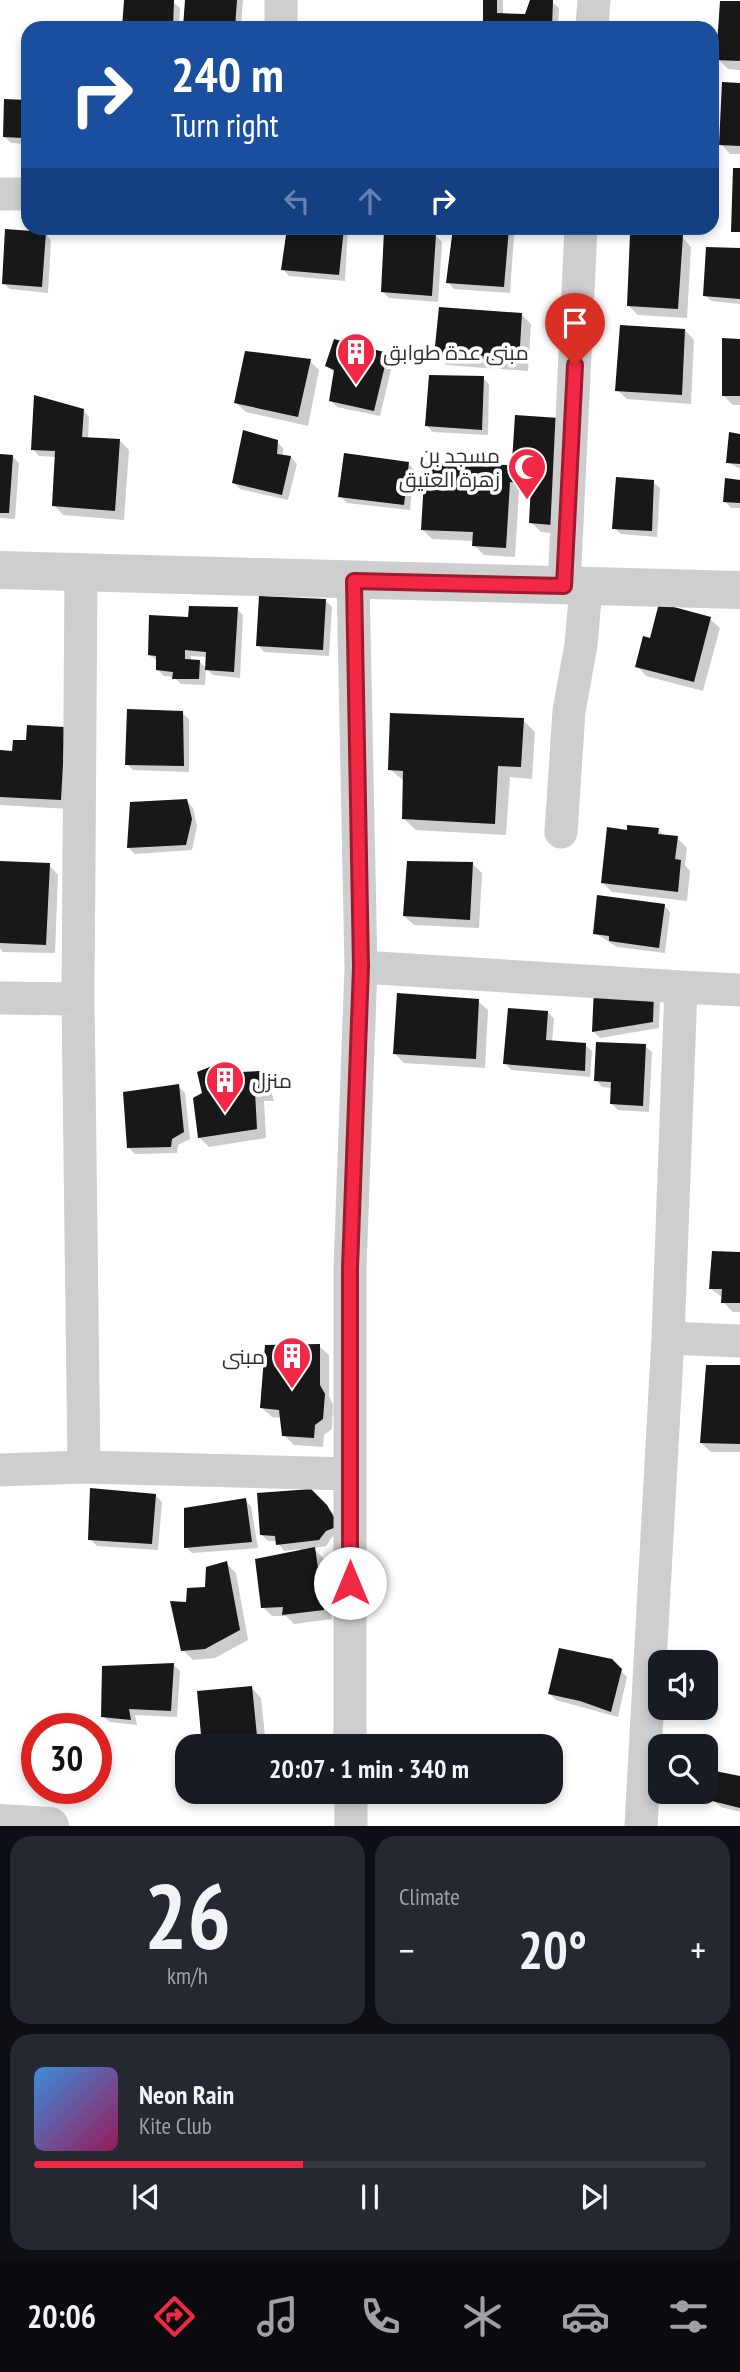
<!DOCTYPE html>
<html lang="en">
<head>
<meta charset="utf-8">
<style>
  body { margin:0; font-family:"PT Sans Narrow",Cairo,sans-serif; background:#242831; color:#f1f3f6; height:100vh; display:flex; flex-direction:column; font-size:26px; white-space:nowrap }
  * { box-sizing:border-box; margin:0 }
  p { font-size:23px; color:#9ea1a6 }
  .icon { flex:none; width:38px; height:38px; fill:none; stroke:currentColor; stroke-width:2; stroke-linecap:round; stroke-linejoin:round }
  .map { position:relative; height:1826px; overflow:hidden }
  .panel { display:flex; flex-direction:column; gap:10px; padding:10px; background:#0d0f14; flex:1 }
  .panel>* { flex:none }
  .top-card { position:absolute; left:21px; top:21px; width:698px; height:214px; border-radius:21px; box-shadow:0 4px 10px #0003; background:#1a4fa0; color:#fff; overflow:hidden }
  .tools { position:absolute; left:648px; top:1650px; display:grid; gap:14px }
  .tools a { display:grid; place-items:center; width:70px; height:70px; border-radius:14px; background:#171b24; box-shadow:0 4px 10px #0003; font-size:35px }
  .speed { position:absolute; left:21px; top:1713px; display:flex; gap:14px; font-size:35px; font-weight:700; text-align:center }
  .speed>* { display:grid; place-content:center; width:91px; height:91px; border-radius:50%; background:#171b24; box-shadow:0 4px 10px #0003; line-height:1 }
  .speed .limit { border:10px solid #d22; background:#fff; color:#111 }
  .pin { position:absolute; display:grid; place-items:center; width:60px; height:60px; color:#fff; margin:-72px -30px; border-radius:50% 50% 50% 0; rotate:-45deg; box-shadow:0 0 7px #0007 }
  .pin .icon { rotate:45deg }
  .me { position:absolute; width:77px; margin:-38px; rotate:0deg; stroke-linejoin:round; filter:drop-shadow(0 0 5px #0008) }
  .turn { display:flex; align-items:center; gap:24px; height:147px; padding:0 35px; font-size:32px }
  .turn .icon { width:91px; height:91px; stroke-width:2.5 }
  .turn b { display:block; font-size:49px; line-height:60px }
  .lanes { display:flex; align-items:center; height:66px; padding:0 35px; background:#0003; justify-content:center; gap:35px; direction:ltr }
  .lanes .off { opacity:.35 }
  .big { font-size:52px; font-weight:600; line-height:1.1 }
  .panel .card { flex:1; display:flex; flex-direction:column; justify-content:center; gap:10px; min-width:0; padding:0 24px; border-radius:21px; background:#242831 }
  .panel .dial { align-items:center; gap:0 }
  .dial b { font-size:91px; line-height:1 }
  .song { display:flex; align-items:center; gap:21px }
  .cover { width:84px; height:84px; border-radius:10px; background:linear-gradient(135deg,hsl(210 70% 55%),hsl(330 70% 35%)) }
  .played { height:7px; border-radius:4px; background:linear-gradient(90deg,#f32844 40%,#363941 40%) }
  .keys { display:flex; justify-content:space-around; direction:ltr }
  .heat { display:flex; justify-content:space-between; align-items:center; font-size:38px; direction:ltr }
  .panel .tiles { flex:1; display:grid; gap:10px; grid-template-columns:1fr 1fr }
  .card:last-child { grid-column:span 2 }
  .trip { position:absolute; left:175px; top:1734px; width:388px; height:70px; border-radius:21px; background:#171b24; box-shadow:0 4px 10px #0003; font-weight:600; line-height:70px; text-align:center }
  .dock { display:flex; height:112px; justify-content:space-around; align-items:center; background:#090b0e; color:#9ea1a6 }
  .dock .icon { width:49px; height:49px }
  .dock .current { color:#f32844 }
  .dock b { font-size:32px; color:#f1f3f6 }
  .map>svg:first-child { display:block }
</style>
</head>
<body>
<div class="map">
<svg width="740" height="1826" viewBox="0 0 740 1826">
  <rect width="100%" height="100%" fill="#fff"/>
  <path fill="#0003" d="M125,0L173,2L180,8L179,28H124Z
    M186,0H243L241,28H186Z
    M485,0H503V15H526L552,2L559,8L558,28H484Z
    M740,3V70L728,69L718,59Z
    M740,84V154H730L721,144Z
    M28,102V148L25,144L11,143L4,136Z
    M288,228H348L345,281L289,276L283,269Z
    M455,228L508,229L514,235L510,293L454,289L448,282Z
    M45,233L51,240L48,293L10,289L3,283Z
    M436,236L442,242L438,302L389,298L382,291Z
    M682,237L691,247L687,318L638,315L629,306Z
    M740,250V304L711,301L705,295Z
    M521,314L531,324L528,371L446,365L436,355Z
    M685,330L694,340L691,404L627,399L617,390Z
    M740,340V405H733L723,395Z
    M387,354L393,361L380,416L337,407L331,401L335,373L327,366Z
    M310,361L319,370L308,426L246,412L236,403Z
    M483,378L489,384L488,435L433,432L427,426Z
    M83,410L89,417L88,439L120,441L129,450L124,520L63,515L54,505L57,457L39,456L33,449Z
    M517,417L561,534L541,532L531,522L533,492L519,491L515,557L484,555L474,545V541L432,539L423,530L509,467L513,470Z
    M740,435V469L728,462Z
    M277,442L283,448V457H291L297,464L288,500L240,489L234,483Z
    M0,455L12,456L19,463L15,519L0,518Z
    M408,463L414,470L410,510L347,503L340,496Z
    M740,481V508H731L725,501Z
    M653,482L660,488L657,537L621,534L614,528Z
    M325,600L332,607L329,656L264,652L258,645Z
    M237,609L243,615L240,678L213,675L207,669V657L191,656V661L200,662L206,668L205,685L181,684L174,677L164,676L158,670V661L149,655L189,619Z
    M710,619L720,628L703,691L646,676L637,666L651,640Z
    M182,713L189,719V772L133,770L127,764Z
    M523,720L535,732L532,779L510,777L506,835L416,830L403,818L405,782L390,769Z
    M64,729L70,809L0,805V752L13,753L27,742Z
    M187,801L193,808L197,826L192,850L135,854L128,847Z
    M659,830L665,837L677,838L687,848L685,865L690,871L687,901L612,892L602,882L629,832Z
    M0,863L49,865L58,875L55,953L3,952L0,948Z
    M473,864L482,873L479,928L414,925L404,916Z
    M664,905L670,912L665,953L617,947L595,933Z
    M596,990L660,999L659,1028L600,1038L594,1032Z
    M478,1001L488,1010L485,1068L404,1063L394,1053Z
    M548,1012L554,1019L552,1043L585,1045L592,1051L590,1077L511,1070L505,1063Z
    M645,1046L652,1052L649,1112L618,1110L612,1104V1088L602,1087L596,1080Z
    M217,1066L225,1074L259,1073L269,1083L274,1101H264L266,1138L209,1147L199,1137L204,1094Z
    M178,1086L185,1093L190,1139L178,1145L177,1153L135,1154L128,1147Z
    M740,1253V1312H733L723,1302V1298L711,1289Z
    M319,1346L329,1355V1396L333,1405L332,1429L324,1435L323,1447L294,1445L284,1435L282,1418L272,1417L262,1408Z
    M740,1366V1452H711L701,1443Z
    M311,1491L333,1513L344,1532L332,1537L326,1546L313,1548L324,1559L332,1619L294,1624L286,1616H272L263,1607L300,1549L284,1551L277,1541H268L261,1534Z
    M155,1495L162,1502L158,1550L97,1546L90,1539Z
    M245,1500L251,1506L258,1548L192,1553L186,1547Z
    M226,1563L236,1573L248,1640L215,1658L193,1660L183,1650L188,1604L206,1588Z
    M611,1660L627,1677L618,1717L556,1700L550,1694Z
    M174,1665L180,1671L177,1717L135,1715L137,1725L110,1722L103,1716Z
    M252,1688L261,1698L266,1746H204L199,1692Z
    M740,1778V1812L721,1807L714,1801Z"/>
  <path fill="#181818" d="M124,0H174L173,28H122Z
    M185,0H237L235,28L183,27Z
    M483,0H497V13L525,14L530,0H553L552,28H483Z
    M720,1H740V61L716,60Z
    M722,82L740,83V146L719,145Z
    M4,99L28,100V146H23L24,138L3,137Z
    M733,168H740V232H731Z
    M287,228H344L339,275L281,270Z
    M453,228H509L504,287L446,283Z
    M5,229L46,232L42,287L2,284Z
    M384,231L436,234L432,296L381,292Z
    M630,234L683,235L678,309L627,306Z
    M706,247L740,248V299L703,296Z
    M439,307L522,313L519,363L434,356Z
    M620,325L685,329L682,395L615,391Z
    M722,338L740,339V396H722Z
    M334,339L388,353L374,411L329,401L334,370L325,366Z
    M245,351L311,359L298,417L234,403Z
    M429,375L484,376L482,430L425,426Z
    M34,395L84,409L82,437L120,439L115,511L52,506L55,451L31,450Z
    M515,415L559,418L552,525L529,523L531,484L510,482L506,548L472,546L473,532L421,530L425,463L510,465L511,477Z
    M243,430L278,440L277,454L291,456L282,495L232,483Z
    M729,432L740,434V464L726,463Z
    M344,453L409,462L404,505L338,497Z
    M0,454L13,455L9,513H0Z
    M616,477L654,480L652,531L612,529Z
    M725,478L740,480V503L723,502Z
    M259,596L326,599L323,650L256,646Z
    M659,603L711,617L694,682L635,667L643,636L650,638Z
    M189,606L238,607L234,672L205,670L206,652L185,650V659L200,660L199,679H172L173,672L156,670V656L148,655L149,615L188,617Z
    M127,709L183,711L184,766L125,765Z
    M390,713L524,718L521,767L498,766L495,824L402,819L403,771L388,770Z
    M27,725L65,727L61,800L0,797V750L12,751L13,740H26Z
    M187,799L192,819L186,845L127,848L130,802Z
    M627,825L659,828L658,834L678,836L675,859L681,860L678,892L601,883L607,827L627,830Z
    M0,861L50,863L46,945L0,943Z
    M407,861L473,862L470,920L403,916Z
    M597,895L665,904L659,948L609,941V936L593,934Z
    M594,988L654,991L653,1022L592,1032Z
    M397,993L479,999L476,1059L393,1054Z
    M508,1008L548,1011L546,1040L586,1043L585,1071L503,1064Z
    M596,1042L646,1044L643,1106L610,1104L611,1082L594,1081Z
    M217,1064L219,1073L260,1071L265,1093L255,1092L257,1129L198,1138L193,1098L202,1093L197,1072Z
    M179,1084L184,1132L172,1139L171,1147L127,1148L123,1092Z
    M712,1251L740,1252V1303H721L722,1289H709Z
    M320,1344V1385L325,1394L323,1419L315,1425L314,1438L282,1436L279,1410L260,1408L265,1345Z
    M706,1365H740V1444L700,1443Z
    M90,1488L156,1494L152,1544L88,1540Z
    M311,1489L327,1505L339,1526L326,1531L319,1540L276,1545L275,1536L260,1535L257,1493Z
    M246,1498L252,1542L184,1548V1508Z
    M315,1547L324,1610L282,1615L283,1607L261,1608L255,1559Z
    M227,1561L240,1630L205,1649L181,1651L170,1601L186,1602L187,1588L205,1587L206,1567Z
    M559,1648L612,1659L622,1669L611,1712L580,1701L548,1694Z
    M174,1663L171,1711L129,1709L131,1720L101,1717L102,1666Z
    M252,1686L258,1746H202L197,1691Z
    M715,1771L740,1776V1808L712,1801Z"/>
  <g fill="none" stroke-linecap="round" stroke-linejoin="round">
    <path stroke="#cecece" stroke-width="33" d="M281,28V0
      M592,28L594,0
      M0,194H28
      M564,586L581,228
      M561,832L569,711L581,645L586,587
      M361,967L681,987L668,1338L641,1826
      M681,987L740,990
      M0,998L78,999L81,574
      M78,999L84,1467L350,1474
      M668,1338L740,1341
      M0,1470L84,1467
      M350,1746V1268L361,967L353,581
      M351,1792V1826"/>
    <path stroke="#cecece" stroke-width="38" d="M0,570L740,590
      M0,1823L50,1826"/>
  </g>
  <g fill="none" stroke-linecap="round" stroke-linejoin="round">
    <defs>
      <path id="route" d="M350,1583V1268L361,967L354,581L564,586L575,365"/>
    </defs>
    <use href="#route" stroke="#9e1a2c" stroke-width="18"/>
    <use href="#route" stroke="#f32844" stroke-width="12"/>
  </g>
  <defs>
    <symbol id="building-pin" viewBox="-11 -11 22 30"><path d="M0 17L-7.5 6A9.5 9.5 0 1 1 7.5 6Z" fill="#f32844" stroke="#fff"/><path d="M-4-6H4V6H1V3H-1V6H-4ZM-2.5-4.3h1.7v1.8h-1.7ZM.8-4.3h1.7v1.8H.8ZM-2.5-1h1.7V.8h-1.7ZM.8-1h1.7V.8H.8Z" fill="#fff"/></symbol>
    <symbol id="mosque-pin" viewBox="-11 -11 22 30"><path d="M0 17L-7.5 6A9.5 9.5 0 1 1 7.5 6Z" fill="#f32844" stroke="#fff"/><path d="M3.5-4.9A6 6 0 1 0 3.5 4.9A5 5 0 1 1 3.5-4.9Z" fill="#fff"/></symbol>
  </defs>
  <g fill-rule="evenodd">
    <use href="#building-pin" x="334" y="330" width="44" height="60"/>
    <use href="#mosque-pin" x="505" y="445" width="44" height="60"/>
    <use href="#building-pin" x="203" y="1058" width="44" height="60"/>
    <use href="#building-pin" x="270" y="1334" width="44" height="60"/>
  </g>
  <g text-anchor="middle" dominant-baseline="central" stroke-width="7" stroke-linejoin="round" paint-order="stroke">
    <g font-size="21" fill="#313131" stroke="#fff" text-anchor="start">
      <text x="383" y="352">مبنى عدة طوابق</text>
      <text x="500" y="455" text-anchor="end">مسجد بن<tspan x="500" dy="24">زهرة العتيق</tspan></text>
      <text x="252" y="1080">منزل</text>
      <text x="265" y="1356" text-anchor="end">مبنى</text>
    </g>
  </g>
</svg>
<div class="tools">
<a><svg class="icon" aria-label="sound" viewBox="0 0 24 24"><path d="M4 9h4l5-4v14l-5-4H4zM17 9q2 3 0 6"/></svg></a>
<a><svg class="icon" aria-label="search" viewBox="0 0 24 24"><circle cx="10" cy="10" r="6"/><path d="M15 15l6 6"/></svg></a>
</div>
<div class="speed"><div class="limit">30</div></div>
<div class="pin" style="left:575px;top:365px;background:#d93025"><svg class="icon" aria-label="arrive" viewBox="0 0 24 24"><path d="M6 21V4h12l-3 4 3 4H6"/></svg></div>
<svg class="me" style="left:350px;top:1583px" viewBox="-20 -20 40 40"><circle r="19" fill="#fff"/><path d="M0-13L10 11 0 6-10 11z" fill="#f32844"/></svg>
<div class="trip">20:07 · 1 min · 340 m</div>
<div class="top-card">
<div class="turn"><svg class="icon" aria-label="right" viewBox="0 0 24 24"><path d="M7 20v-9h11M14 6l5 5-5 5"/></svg><div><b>240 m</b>Turn right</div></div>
<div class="lanes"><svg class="icon off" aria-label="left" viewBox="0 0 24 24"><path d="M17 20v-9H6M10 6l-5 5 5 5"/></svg><svg class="icon off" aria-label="ahead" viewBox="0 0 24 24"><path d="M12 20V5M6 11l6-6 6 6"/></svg><svg class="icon" aria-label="right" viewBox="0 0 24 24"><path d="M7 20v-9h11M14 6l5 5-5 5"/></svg></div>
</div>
</div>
<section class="panel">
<div class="tiles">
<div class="card dial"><b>26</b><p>km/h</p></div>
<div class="card"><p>Climate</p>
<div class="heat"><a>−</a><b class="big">20°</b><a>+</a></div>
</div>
<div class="card">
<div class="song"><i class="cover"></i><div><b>Neon Rain</b><p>Kite Club</p></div></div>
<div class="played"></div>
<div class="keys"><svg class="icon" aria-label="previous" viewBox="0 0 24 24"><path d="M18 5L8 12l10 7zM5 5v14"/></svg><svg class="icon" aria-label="pause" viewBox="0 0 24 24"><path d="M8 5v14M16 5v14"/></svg><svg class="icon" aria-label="next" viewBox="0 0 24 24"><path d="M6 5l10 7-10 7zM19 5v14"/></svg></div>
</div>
</div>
</section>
<nav class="dock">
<b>20:06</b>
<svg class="icon current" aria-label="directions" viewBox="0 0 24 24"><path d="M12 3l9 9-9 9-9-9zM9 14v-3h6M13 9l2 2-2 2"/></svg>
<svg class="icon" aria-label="music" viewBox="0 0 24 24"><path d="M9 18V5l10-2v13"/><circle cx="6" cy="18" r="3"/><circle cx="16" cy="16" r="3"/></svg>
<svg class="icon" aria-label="phone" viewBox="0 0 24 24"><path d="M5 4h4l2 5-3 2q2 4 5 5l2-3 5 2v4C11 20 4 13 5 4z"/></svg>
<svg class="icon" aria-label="climate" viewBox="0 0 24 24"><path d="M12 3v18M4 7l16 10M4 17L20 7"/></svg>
<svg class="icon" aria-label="car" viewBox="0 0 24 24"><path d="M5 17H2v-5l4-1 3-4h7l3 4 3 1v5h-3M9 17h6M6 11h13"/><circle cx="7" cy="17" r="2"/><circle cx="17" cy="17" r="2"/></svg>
<svg class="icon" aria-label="filters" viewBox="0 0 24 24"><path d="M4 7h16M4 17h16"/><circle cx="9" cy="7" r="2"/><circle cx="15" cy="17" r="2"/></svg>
</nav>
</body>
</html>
